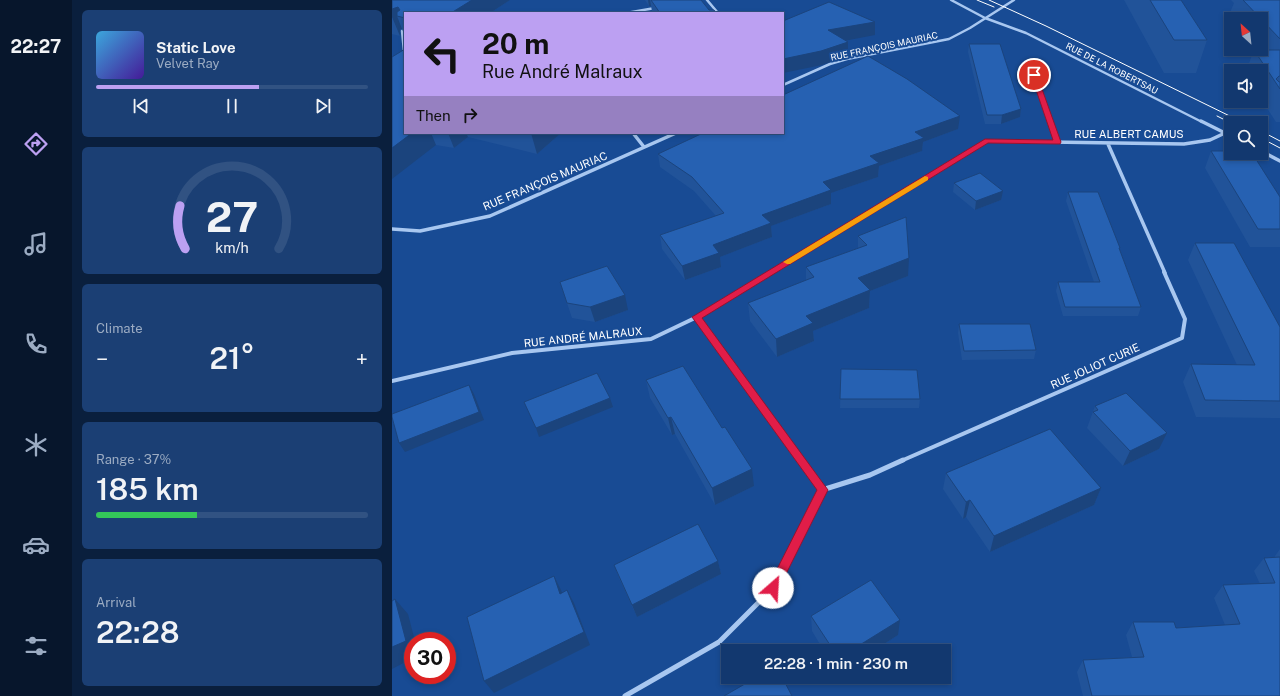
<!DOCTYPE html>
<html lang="en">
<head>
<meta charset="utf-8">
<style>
  body { margin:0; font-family:"Public Sans",sans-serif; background:#1b3f74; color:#f1f3f6; height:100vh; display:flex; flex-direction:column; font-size:15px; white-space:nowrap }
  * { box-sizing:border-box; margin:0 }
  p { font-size:13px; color:#9cacc3 }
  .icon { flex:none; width:22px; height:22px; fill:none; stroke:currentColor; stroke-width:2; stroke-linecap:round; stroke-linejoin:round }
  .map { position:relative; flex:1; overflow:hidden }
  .side { display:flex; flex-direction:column; gap:10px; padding:10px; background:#0a1f3d; width:320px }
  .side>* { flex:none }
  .top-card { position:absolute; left:12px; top:12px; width:380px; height:122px; border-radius:0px; box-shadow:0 2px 6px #0003,0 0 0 1px #315282; background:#bca0f2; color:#111; overflow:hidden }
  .needle { width:26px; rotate:333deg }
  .fabs { position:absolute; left:832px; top:12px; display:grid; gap:8px }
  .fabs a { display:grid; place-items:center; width:44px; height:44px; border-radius:0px; background:#12386f; box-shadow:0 2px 6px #0003,0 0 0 1px #315282; font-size:20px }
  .speed { position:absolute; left:12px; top:632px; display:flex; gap:8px; font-size:20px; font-weight:700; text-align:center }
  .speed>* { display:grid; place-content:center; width:52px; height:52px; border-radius:50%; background:#12386f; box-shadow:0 2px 6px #0003,0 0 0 1px #315282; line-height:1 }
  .speed .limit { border:6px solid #d22; background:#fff; color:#111 }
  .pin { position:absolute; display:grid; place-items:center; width:34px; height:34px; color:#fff; margin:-17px; border:2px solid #fff; border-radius:50%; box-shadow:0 1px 4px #0007 }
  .me { position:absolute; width:44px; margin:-22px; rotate:26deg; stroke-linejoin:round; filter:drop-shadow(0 0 3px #0008) }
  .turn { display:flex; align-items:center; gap:14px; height:84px; padding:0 12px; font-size:18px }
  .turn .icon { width:52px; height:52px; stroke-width:2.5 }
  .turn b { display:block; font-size:28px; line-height:34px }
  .then { display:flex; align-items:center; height:38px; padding:0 12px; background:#0003; gap:8px; font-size:15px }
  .big { font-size:30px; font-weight:600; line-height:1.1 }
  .side .card { flex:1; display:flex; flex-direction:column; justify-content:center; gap:6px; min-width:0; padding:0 14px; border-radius:6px; background:#1b3f74 }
  .side .dial { align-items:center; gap:0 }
  .dial svg { height:104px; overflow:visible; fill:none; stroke:#315282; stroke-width:7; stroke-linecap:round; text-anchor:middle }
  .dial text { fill:#f1f3f6; stroke:none }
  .song { display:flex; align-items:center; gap:12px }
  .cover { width:48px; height:48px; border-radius:6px; background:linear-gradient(135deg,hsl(200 70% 55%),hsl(260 70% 35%)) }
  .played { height:4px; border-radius:2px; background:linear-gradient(90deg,#bca0f2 60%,#315282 60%) }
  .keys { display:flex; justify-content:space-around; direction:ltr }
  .heat { display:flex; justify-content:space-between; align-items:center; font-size:22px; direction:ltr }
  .charge { height:6px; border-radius:3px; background:linear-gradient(90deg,#34c759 37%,#315282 0) }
  .trip { position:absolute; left:329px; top:644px; width:230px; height:40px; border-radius:0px; background:#12386f; box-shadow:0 2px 6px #0003,0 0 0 1px #315282; font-weight:600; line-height:40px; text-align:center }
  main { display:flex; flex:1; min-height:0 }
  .tabs { display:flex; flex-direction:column; width:72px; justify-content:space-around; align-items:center; background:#07162c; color:#9cacc3 }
  .tabs .icon { width:28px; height:28px }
  .tabs .selected { color:#bca0f2 }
  .tabs b { font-size:18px; color:#f1f3f6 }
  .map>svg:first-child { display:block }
</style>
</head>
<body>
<main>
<nav class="tabs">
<b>22:27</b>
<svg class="icon selected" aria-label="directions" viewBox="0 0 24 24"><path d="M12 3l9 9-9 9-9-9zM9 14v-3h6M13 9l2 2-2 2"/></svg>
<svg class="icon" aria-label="music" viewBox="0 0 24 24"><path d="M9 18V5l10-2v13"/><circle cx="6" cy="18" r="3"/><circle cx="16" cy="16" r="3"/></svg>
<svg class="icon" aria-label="phone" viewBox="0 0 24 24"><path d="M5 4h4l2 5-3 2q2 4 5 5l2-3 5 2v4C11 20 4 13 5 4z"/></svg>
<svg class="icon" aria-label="climate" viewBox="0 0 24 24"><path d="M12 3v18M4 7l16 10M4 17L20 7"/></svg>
<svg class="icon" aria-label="car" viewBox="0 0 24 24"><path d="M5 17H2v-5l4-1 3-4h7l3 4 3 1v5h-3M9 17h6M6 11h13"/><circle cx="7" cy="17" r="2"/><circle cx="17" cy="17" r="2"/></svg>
<svg class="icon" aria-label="filters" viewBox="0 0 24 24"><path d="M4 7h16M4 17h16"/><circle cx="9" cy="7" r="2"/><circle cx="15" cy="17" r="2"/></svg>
</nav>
<section class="side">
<div class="card">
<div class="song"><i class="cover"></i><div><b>Static Love</b><p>Velvet Ray</p></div></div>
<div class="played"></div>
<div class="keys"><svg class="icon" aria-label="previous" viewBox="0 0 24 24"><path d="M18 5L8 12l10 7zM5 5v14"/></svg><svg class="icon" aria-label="pause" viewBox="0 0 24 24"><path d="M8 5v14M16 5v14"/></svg><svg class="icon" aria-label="next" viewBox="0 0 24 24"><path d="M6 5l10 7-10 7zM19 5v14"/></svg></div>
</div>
<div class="card dial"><svg viewBox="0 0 100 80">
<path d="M14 69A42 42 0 1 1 86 69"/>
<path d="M14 69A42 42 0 0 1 10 36" stroke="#bca0f2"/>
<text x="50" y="56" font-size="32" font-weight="700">27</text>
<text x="50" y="72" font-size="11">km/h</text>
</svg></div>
<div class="card"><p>Climate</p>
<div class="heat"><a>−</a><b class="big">21°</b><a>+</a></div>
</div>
<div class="card"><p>Range · 37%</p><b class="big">185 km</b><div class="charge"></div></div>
<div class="card"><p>Arrival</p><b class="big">22:28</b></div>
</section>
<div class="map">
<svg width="888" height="696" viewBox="0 0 888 696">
  <rect width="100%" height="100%" fill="#184b94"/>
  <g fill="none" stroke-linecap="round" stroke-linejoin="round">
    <path stroke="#a8c7f0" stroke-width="2.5" d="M234,13L263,8"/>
    <path stroke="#a8c7f0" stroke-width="2.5" d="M315,0L326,13
      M559,0L593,18L634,33L810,122
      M13,30L10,31L13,62
      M638,62L659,122
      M391,85L438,64L455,59L557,39L578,28L622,0"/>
    <path stroke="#a8c7f0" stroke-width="3.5" d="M659,121L666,142
      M809,121L839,136
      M241,133L252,147
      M716,144L773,273
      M869,151L888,161
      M0,229L28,231L98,216L284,133
      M378,273L595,141L792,144L818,140L833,133"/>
    <path stroke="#a8c7f0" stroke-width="4" d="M305,317L379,272
      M0,381L120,353L259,339L305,317L409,461
      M509,461L790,338L793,319L772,272"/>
    <path stroke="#a8c7f0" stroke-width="5" d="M430,490L478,475L511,460
      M233,696L327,642L381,588L430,490L409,460"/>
    <path stroke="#fff" stroke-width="1" d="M585,0L602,7
      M597,0L654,26L852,123
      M825,116L839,123
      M869,131L888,141
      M869,138L888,148"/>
  </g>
  <path fill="#215399" d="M0,0H118L98,13H13V36L10,29H8V36L0,34Z
    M253,0H309L317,10L324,13H261L260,11L259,6H257Z
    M732,0H789L815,40L804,73H772Z
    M839,0H888V122H884L869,99V71H854L862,50H868L867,49H869V19H840L837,15L842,3Z
    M577,44L629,109L628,117L609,124H593L576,52Z
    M566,129L531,142L530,151L487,166L486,177L439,193V204L379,226L380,237L328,257L329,267L293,280L270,249L268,235L324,216L302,191L268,167L266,154Z
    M13,133H169L145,154L76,137L62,148L44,145Z
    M819,151L888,197V247H858L813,168Z
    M562,183L609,200L583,210L561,192Z
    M676,192L728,248V250L749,307L746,316H671L664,291L666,282H702L674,201Z
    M466,236L516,276L478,291L477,308L421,331L422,341L385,357L358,321L356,303L414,280V267L466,248Z
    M803,243L888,327V418L804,417L791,382L799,364L845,365L796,260Z
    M168,282L236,310L203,322L180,318Z
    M567,324L644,350L642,359L570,360L566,333Z
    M449,369L528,399L527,408H448Z
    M254,380L362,486L323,505L283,434L280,435L258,398Z
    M703,406L767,449L731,466L695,428Z
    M554,473L709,488L702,505L598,552L574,517L571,519L551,489Z
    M888,549V696H691L685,672L691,660L740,657L734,635L741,622L784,628L833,625L822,598L831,585L868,584L862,571L872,558L883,557V556Z
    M326,561L329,574L245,617L227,578L222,565Z
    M419,616L506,635L481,651H432L420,631Z"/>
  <path fill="#1b447d" d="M80,0H118L98,13H59Z
    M256,0H258L259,6H257Z
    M6,7L10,17L5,16L10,29H8V36L0,17V9Z
    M483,22V35L436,44V30Z
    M456,42V56L430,65L391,73V59Z
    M629,109L628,117L609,124L610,115Z
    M568,116L566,129L531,142L530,151L487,166L486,177L439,193V204L379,226L380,237L328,257L329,267L293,280L290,266L321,245L370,215L523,132Z
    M20,133H39L44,145L0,179V148Z
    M56,133H74L76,137L62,148Z
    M139,133H169L145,154Z
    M611,191L609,200L583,210L584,201Z
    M517,258L516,276L478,291L477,308L421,331L422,341L385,357L384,339L414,316L466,278Z
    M233,295L236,310L203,322L198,307Z
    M77,385L82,394L92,420L13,452L7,443Z
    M218,398L221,407L147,437L144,428Z
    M279,417L283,434L280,435L276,418Z
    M775,433L767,449L731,466L738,451Z
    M360,469L362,486L323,505L320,488Z
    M709,488L702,505L598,552L602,536Z
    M578,500L574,517L571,519L574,502Z
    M326,561L329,574L245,617L240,605Z
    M162,576L169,590L175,607L168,594Z
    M175,590L182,603L198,645L102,693L92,681Z
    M3,599L16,614L23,641H21V658L0,669V647Z
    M508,620L506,635L481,651H458Z"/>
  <path fill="#2661b2" stroke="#1b447d" d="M0,0H80L59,13H13V18L5,16V12L8,10L6,7L0,9Z
    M259,0H309L317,10H322L324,13H268Z
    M758,0H789L815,40H782Z
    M851,0H888V39Z
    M437,2L483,22L436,30L456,42L429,51L391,59V21Z
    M577,44H608L629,109L610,115H595Z
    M13,49V133H20L0,148V57Z
    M862,50H888V76H887L884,79L887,82H888V89Z
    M476,56L515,79L568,116L523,132L532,138L478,156L487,163L431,182L439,190L370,215L379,223L321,245L327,253L290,266L268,235L332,213L300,177L266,154L311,133H391V95Z
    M819,151H839V153H860L888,197V229H866Z
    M588,173L611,191L584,201L562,183Z
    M676,192H706L728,248H727L749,307H673L666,282H708Z
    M514,217L517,258L466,278L478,290L414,316L421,323L384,339L356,303L422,277L414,267L475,245L466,236Z
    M803,243H842L888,327V401L813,400L799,364L863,365Z
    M215,266L233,295L198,307L175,303L168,282Z
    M567,324H638L644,350L572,351Z
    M291,366L330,428L333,427L360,469L320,488L279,417L276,418L254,380Z
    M449,369L525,370L528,399H448Z
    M205,373L218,398L144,428L132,402Z
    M77,385L87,412L7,443L0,417V414Z
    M734,393L775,433L738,451L701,412L706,410L703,406Z
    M658,429L709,488L602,536L578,500L574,502L554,473Z
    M306,524L326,561L240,605L222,565Z
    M888,557V696H700L691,660L752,657L741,622H782L784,628L848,624L831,585L883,583L872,558Z
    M162,576L168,594L175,590L192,632L92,681L75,617Z
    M479,580L508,620L458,651H442L419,616Z
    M3,599L14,641L0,647V601Z
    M365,677H390L400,696H332Z"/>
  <path fill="#e11d48" stroke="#92132f" d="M642,73L645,75L669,142L668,144L596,143L310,318L436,490L385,592L381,594L377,592L375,588L377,585L425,490L300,317L593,139L661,140L639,75Z"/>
  <path fill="#f59e0b" d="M533,176L536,177V180L398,264H395L391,262Z"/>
  <g text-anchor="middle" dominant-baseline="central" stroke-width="4" stroke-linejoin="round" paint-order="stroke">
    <g font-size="9" fill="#fff" stroke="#184b94">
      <text transform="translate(492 46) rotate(-12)">RUE FRANÇOIS MAURIAC</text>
      <text transform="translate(720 68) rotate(27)">RUE DE LA ROBERTSAU</text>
    </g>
    <g font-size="11" fill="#fff" stroke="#184b94">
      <text x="737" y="134">RUE ALBERT CAMUS</text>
      <text transform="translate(153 181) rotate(-23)">RUE FRANÇOIS MAURIAC</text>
      <text transform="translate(191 337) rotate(-6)">RUE ANDRÉ MALRAUX</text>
      <text transform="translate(703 366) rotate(-24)">RUE JOLIOT CURIE</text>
    </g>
  </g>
</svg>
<div class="fabs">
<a><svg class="needle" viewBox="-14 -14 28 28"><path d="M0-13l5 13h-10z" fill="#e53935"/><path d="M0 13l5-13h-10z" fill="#9cacc3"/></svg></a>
<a><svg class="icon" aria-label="sound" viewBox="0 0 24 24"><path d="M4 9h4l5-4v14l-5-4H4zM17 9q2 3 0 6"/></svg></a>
<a><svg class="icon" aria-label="search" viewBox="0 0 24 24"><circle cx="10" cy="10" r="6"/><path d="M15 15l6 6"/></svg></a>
</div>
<div class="speed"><div class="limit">30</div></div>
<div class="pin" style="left:642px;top:75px;background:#d93025"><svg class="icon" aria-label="arrive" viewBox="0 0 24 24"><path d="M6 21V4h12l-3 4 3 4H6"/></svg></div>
<svg class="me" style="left:381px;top:588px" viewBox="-20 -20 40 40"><circle r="19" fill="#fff"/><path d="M0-13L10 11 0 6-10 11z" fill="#e11d48"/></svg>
<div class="trip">22:28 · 1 min · 230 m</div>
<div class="top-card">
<div class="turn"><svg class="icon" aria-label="left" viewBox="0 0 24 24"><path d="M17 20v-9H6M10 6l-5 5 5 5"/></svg><div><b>20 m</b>Rue André Malraux</div></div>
<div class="then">Then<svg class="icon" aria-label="right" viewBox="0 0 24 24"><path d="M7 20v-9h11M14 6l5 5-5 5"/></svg></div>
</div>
</div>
</main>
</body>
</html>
